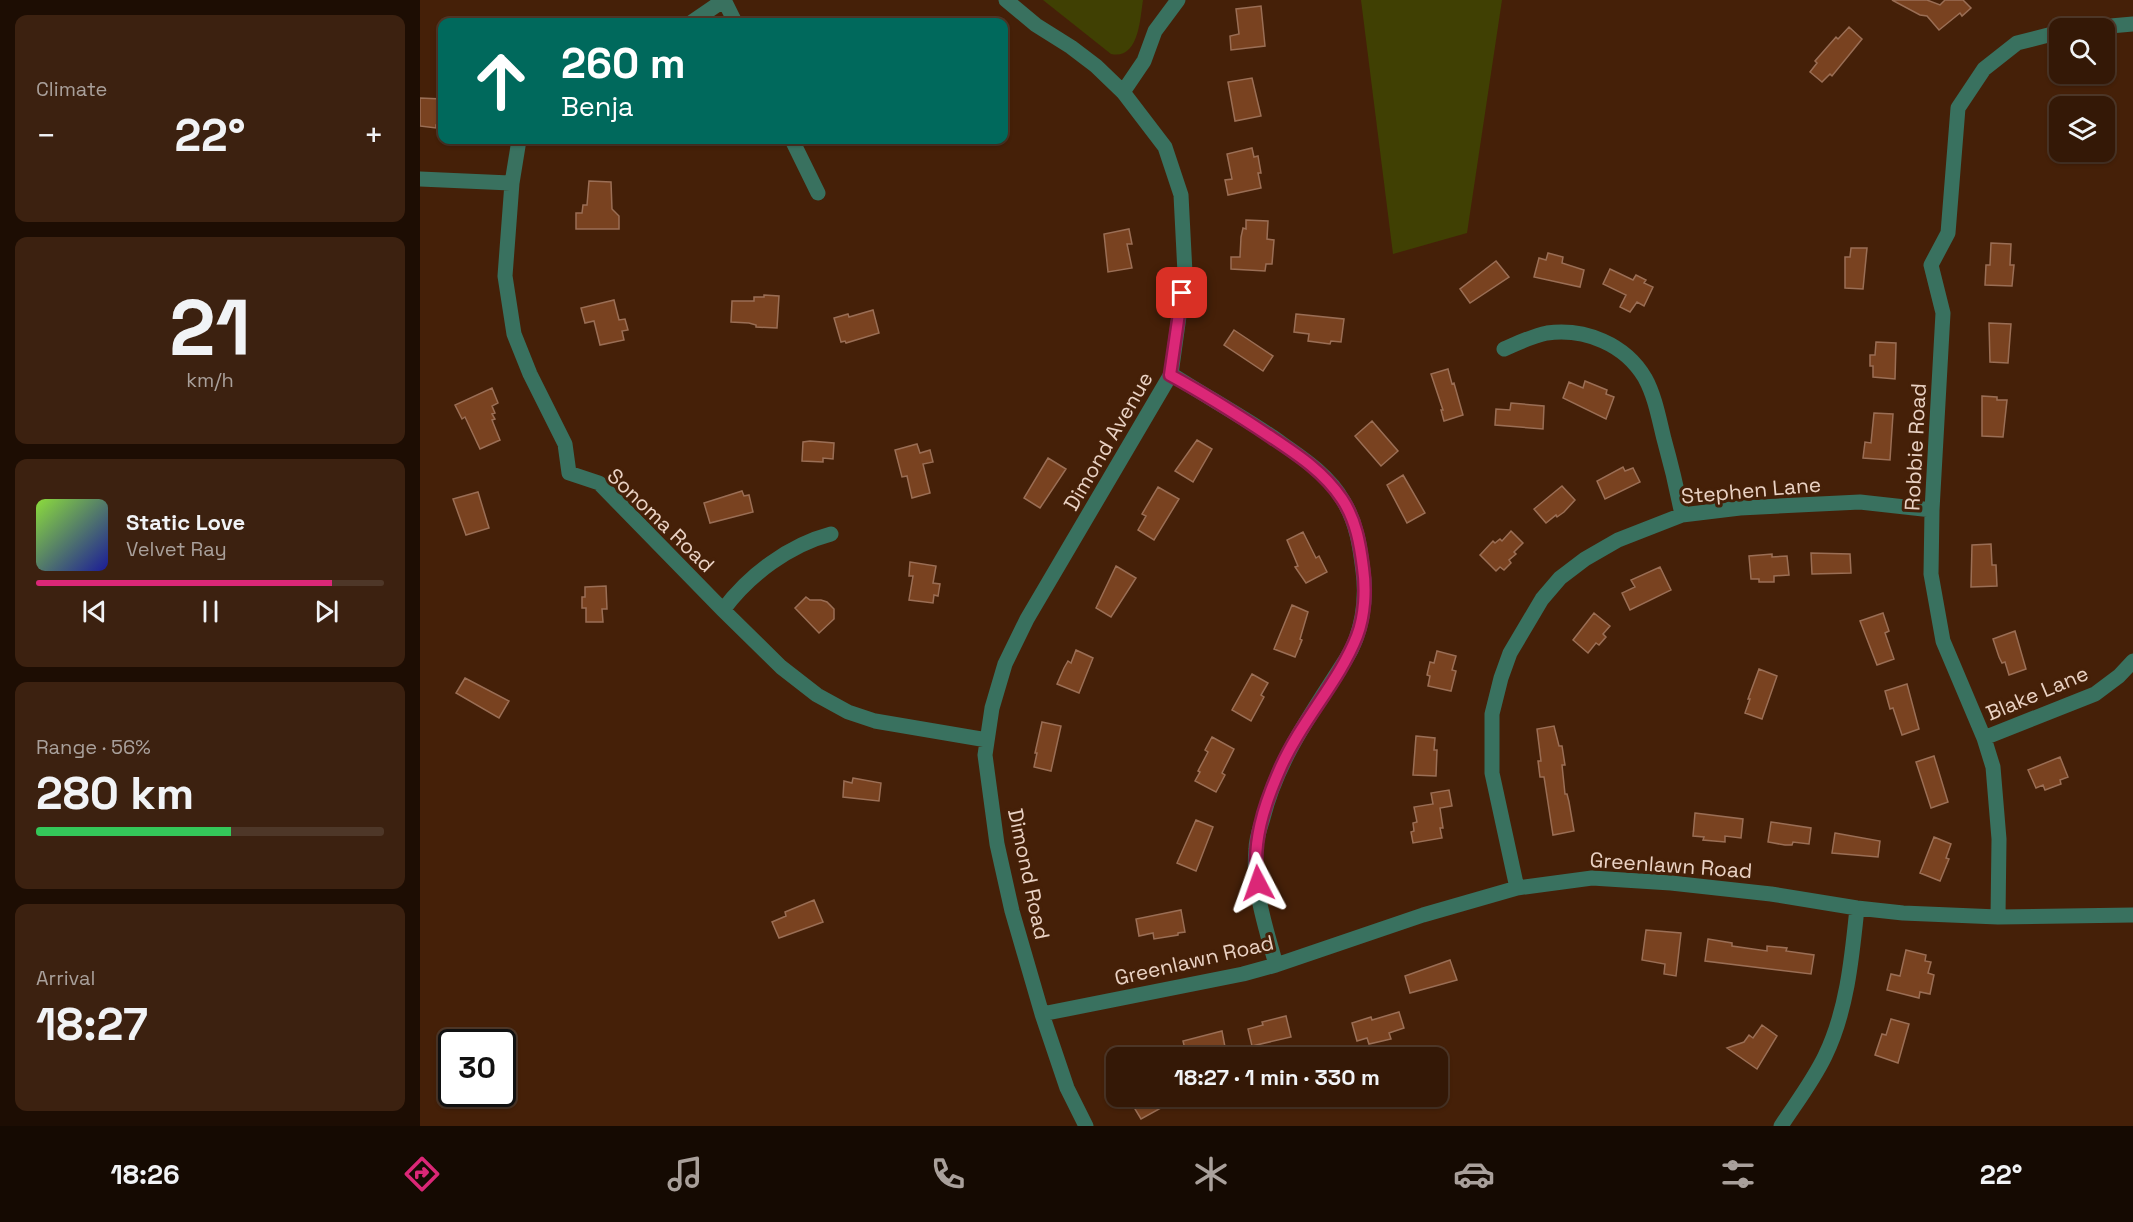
<!DOCTYPE html>
<html lang="en">
<head>
<meta charset="utf-8">
<style>
  body { margin:0; font-family:"Space Grotesk",sans-serif; background:#3c2110; color:#f1f3f6; height:100vh; display:flex; flex-direction:column; font-size:22px; white-space:nowrap }
  * { box-sizing:border-box; margin:0 }
  p { font-size:20px; color:#a9a09b }
  .icon { flex:none; width:33px; height:33px; fill:none; stroke:currentColor; stroke-width:2; stroke-linecap:round; stroke-linejoin:round }
  .map { position:relative; flex:1; overflow:hidden }
  .side { display:flex; flex-direction:column; gap:15px; padding:15px; background:#1d0d03; width:420px }
  .side>* { flex:none }
  .banner { position:absolute; left:18px; top:18px; width:570px; height:126px; border-radius:12px; box-shadow:0 2px 4px #0004,0 0 0 2px #4e3728; background:#00695c; color:#fff; overflow:hidden }
  .tools { position:absolute; left:1629px; top:18px; display:grid; gap:12px }
  .tools a { display:grid; place-items:center; width:66px; height:66px; border-radius:12px; background:#341806; box-shadow:0 2px 4px #0004,0 0 0 2px #4e3728; font-size:30px }
  .speed { position:absolute; left:18px; top:1029px; display:flex; gap:12px; font-size:30px; font-weight:700; text-align:center }
  .speed>* { display:grid; place-content:center; width:78px; height:78px; border-radius:50%; background:#341806; box-shadow:0 2px 4px #0004,0 0 0 2px #4e3728; line-height:1 }
  .speed .limit { border:3px solid #111; border-radius:9px; background:#fff; color:#111 }
  .pin { position:absolute; display:grid; place-items:center; width:51px; height:51px; color:#fff; margin:-26px; border-radius:12px; box-shadow:0 3px 9px #0006 }
  .me { position:absolute; width:66px; margin:-33px; rotate:356deg; stroke-linejoin:round; filter:drop-shadow(0 0 4px #0008) }
  .turn { display:flex; align-items:center; gap:21px; height:126px; padding:0 24px; font-size:27px }
  .turn .icon { width:78px; height:78px; stroke-width:2.5 }
  .turn b { display:block; font-size:42px; line-height:51px }
  .big { font-size:45px; font-weight:600; line-height:1.1 }
  .side .card { flex:1; display:flex; flex-direction:column; justify-content:center; gap:9px; min-width:0; padding:0 21px; border-radius:12px; background:#3c2110 }
  .side .dial { align-items:center; gap:0 }
  .dial b { font-size:78px; line-height:1 }
  .song { display:flex; align-items:center; gap:18px }
  .cover { width:72px; height:72px; border-radius:9px; background:linear-gradient(135deg,hsl(90 70% 55%),hsl(240 70% 35%)) }
  .played { height:6px; border-radius:3px; background:linear-gradient(90deg,#db2777 85%,#4e3728 85%) }
  .keys { display:flex; justify-content:space-around; direction:ltr }
  .heat { display:flex; justify-content:space-between; align-items:center; font-size:33px; direction:ltr }
  .charge { height:9px; border-radius:4px; background:linear-gradient(90deg,#34c759 56%,#4e3728 0) }
  .trip { position:absolute; left:686px; top:1047px; width:342px; height:60px; border-radius:12px; background:#341806; box-shadow:0 2px 4px #0004,0 0 0 2px #4e3728; font-weight:600; line-height:60px; text-align:center }
  .dock { display:flex; height:96px; justify-content:space-around; align-items:center; background:#150a02; color:#a9a09b }
  .dock .icon { width:42px; height:42px }
  .dock .current { color:#db2777 }
  .dock b { font-size:27px; color:#f1f3f6 }
  main { display:flex; flex:1; min-height:0 }
  .map>svg:first-child { display:block }
</style>
</head>
<body>
<main>
<section class="side">
<div class="card"><p>Climate</p>
<div class="heat"><a>−</a><b class="big">22°</b><a>+</a></div>
</div>
<div class="card dial"><b>21</b><p>km/h</p></div>
<div class="card">
<div class="song"><i class="cover"></i><div><b>Static Love</b><p>Velvet Ray</p></div></div>
<div class="played"></div>
<div class="keys"><svg class="icon" aria-label="previous" viewBox="0 0 24 24"><path d="M18 5L8 12l10 7zM5 5v14"/></svg><svg class="icon" aria-label="pause" viewBox="0 0 24 24"><path d="M8 5v14M16 5v14"/></svg><svg class="icon" aria-label="next" viewBox="0 0 24 24"><path d="M6 5l10 7-10 7zM19 5v14"/></svg></div>
</div>
<div class="card"><p>Range · 56%</p><b class="big">280 km</b><div class="charge"></div></div>
<div class="card"><p>Arrival</p><b class="big">18:27</b></div>
</section>
<div class="map">
<svg width="1713" height="1126" viewBox="0 0 1713 1126">
  <rect width="100%" height="100%" fill="#452008"/>
  <path fill="#404003" d="M623,0H723C720,19 719,60 691,54Z
    M941,0H1082L1047,233L973,254Z"/>
  <path fill="#794220" stroke="#9a6e55" stroke-width="1.5" d="M1472,0H1507L1520,5L1525,0H1543L1551,8L1542,16L1540,13L1519,30L1507,16L1500,15Z
    M841,6L845,46L811,50L810,36L819,34L816,9Z
    M1429,27L1442,39L1412,76L1410,74L1402,82L1390,72L1397,63L1395,61L1416,37L1418,39Z
    M832,78L841,116L815,121L808,82Z
    M0,98L22,99V125H16V128L0,126Z
    M832,148L834,157L838,156L841,173H838L841,188L808,195L805,180L812,179L807,154Z
    M169,181L191,182L192,209L199,216V229H156V213H162L163,205H167Z
    M826,220L848,221L847,239L854,240L852,264H846L845,271L811,269V257H820L821,237L823,228L826,229Z
    M709,229L712,244H707L712,268L688,272L684,234Z
    M1571,243L1591,244L1590,265H1594L1592,286L1565,285L1566,265H1570Z
    M1431,248H1447L1443,289L1425,288V257H1430Z
    M1128,253L1143,257L1142,263L1164,270L1160,287L1114,277L1119,258L1126,260Z
    M1076,261L1089,277L1050,303L1040,289Z
    M1190,269L1213,280L1216,275L1226,280L1224,283L1233,287L1224,306L1217,302L1210,312L1200,307L1206,295L1183,284Z
    M344,295L359,296L357,328L336,327V325L329,323L311,322L312,301H334V297H344Z
    M194,300L199,320L205,319L208,330L202,331L204,340L180,345L174,321L165,323L161,308Z
    M453,310L459,333L426,343L425,341L421,342L414,318L428,314L429,317Z
    M876,314L924,319L921,342L911,341L910,344L888,341L889,334L874,332Z
    M1569,323L1591,324L1588,363L1570,362Z
    M814,330L853,356L843,371L804,345Z
    M1456,342L1476,343L1475,379L1453,377V366H1450V355H1455Z
    M1028,369L1032,384L1034,383L1043,415L1024,421L1021,410H1023L1011,374Z
    M1165,381L1187,390L1186,394L1194,397L1186,419L1143,398L1149,382L1163,388Z
    M72,388L78,403L72,406L75,413L72,414L75,419L72,420L80,440L60,449L45,417L42,419L35,405Z
    M1562,396L1577,397V400H1587L1583,437L1562,436Z
    M1091,403L1124,406L1123,429L1075,425L1076,409L1090,410Z
    M1454,413L1473,414L1470,460L1443,458L1445,442L1451,443Z
    M952,421L978,451L961,466L935,436Z
    M777,440L792,449L773,482L755,471Z
    M390,441L414,443L413,459L403,458V462L382,461L383,442Z
    M497,444L500,453L510,450L513,462L503,464L510,493L492,498L487,476L482,477L475,450Z
    M628,458L646,469L620,508L604,498Z
    M1203,467L1205,471L1213,468L1220,482L1185,499L1177,481Z
    M983,475L1005,513L987,523L967,485Z
    M1142,486L1155,500L1144,512L1137,517L1136,515L1126,523L1114,509Z
    M738,487L759,499L734,540L718,530L726,516L722,514Z
    M322,491L324,496L329,495L333,512L290,523L284,503Z
    M58,492L69,528L46,535L33,499Z
    M1091,531L1103,543L1094,552L1096,554L1089,560L1091,563L1084,570L1080,567L1076,571L1060,555L1073,541L1075,543L1080,539L1082,541Z
    M883,532L896,558L899,556L907,572L886,583L875,567L878,566L867,540Z
    M1571,544L1572,565H1576L1577,586L1551,587L1552,545Z
    M1391,553L1430,554L1431,573L1392,574Z
    M1352,554V557L1367,556L1369,575L1354,576V582H1339V579H1331L1329,556Z
    M490,562L516,566L513,583L520,584L518,596L514,595L513,603L489,600L493,576H489Z
    M696,566L716,578L691,617L676,608Z
    M1240,567L1251,590L1210,610L1202,593L1215,587L1211,580Z
    M186,586L187,609H182L183,622H166V608H162V597H165V587Z
    M386,597L390,600H401L407,602L414,609V619L399,633L375,608Z
    M872,605L888,612L880,639L882,640L875,657L854,649Z
    M1174,613L1190,626L1183,634L1186,637L1179,645L1176,643L1168,653L1153,640Z
    M1463,613L1469,631L1465,633L1474,659L1457,665L1440,621Z
    M1595,631L1606,669L1589,675L1585,662L1582,663L1579,657L1573,639Z
    M656,650L673,658L659,693L637,684L644,668L648,661L651,663Z
    M1017,651L1036,656L1032,670L1036,671L1031,691L1008,686L1010,676L1007,675L1010,662L1014,663Z
    M1339,669L1357,676L1342,719L1325,713L1330,699H1328Z
    M832,674L848,683L841,695L844,697L831,721L812,710Z
    M45,678L89,701L79,718L36,693Z
    M1487,684L1499,729L1482,735L1473,708L1470,709L1465,691Z
    M622,722L641,726L631,771L614,767L617,753H615Z
    M1134,726L1139,746H1142L1145,765H1142L1145,794H1147L1149,802L1154,831L1133,835L1124,777H1120L1118,761H1121L1117,729Z
    M996,736L1015,738L1014,750H1017L1016,776L993,775Z
    M792,737L814,749L802,773L805,775L796,792L775,781L780,772L778,771L788,752L785,750Z
    M1514,756L1528,802L1511,808L1496,762Z
    M1640,757L1648,777L1640,780L1641,784L1625,790L1623,785L1616,788L1608,770Z
    M433,778L461,783L459,801L423,797L424,781L432,783Z
    M1029,790L1032,806L1020,808L1023,828H1020L1022,838L993,843L991,832L994,831L993,823L997,822L994,807L1013,804L1011,793Z
    M1275,813L1323,819L1321,838L1305,836V842L1283,840L1284,837L1273,836Z
    M776,820L793,827L776,871L757,863Z
    M1351,822L1391,828L1389,844L1373,842L1372,845H1365L1348,842Z
    M1415,833L1460,841L1458,857L1412,853Z
    M1514,837L1531,844L1526,858L1529,859L1520,881L1500,873Z
    M394,900L403,922L359,938L352,922L366,916L365,912Z
    M761,910L765,932L758,933V935L734,939L733,933L719,936L716,919Z
    M1226,930L1261,933L1256,976L1244,974L1245,964L1222,960Z
    M1288,939L1312,943V946L1347,951V946L1367,948L1366,951L1394,955L1391,974L1285,961Z
    M1486,950L1506,955L1505,961L1511,962L1508,973L1514,975L1510,994L1500,992L1499,998L1467,990L1471,974L1480,976Z
    M1030,960L1037,980L990,993L985,976Z
    M979,1012L984,1028L969,1033L971,1039L949,1044L947,1038L937,1041L932,1023L951,1017L952,1020Z
    M866,1016L871,1037L832,1046L828,1029L843,1025L842,1022Z
    M1471,1019L1489,1024L1478,1063L1455,1055L1462,1034L1466,1035Z
    M1342,1025L1357,1036L1337,1069L1307,1048L1324,1042L1329,1035L1333,1038Z
    M802,1031L805,1047L796,1049L797,1053L767,1058L763,1041Z
    M713,1096H735L741,1108L721,1119L712,1104L716,1102Z"/>
  <g fill="none" stroke-linecap="round" stroke-linejoin="round">
    <path stroke="#39715f" stroke-width="15" d="M304,0L315,22
      M586,0L616,25L651,47L676,66L703,92L745,147L761,195L765,273L751,374L607,619L585,664L572,708L565,755L577,844L592,911L622,1014L647,1088L666,1126
      M272,22L304,0
      M1668,28L1713,24
      M703,92L724,61L735,31L758,0
      M99,140L92,183L85,276L94,334L110,374L145,444L149,473L179,483L303,610L361,667L397,695L428,712L455,721L567,740
      M372,140L398,193
      M0,179L92,183
      M1084,349C1098,343 1112,336 1127,333C1165,328 1205,344 1225,378C1235,396 1239,419 1244,439C1251,464 1257,489 1262,515
      M751,374C784,395 818,414 851,436C878,455 908,473 924,502C937,524 940,547 943,571C947,600 942,634 926,659C894,710 858,758 843,818C840,828 836,839 836,849C832,888 846,928 856,965
      M303,610C329,575 369,545 411,534
      M1564,738L1675,694L1699,676L1713,661
      M1097,888L1072,773V714L1081,678L1090,653L1122,599L1140,578L1165,559L1198,540L1262,515L1320,508L1440,502L1512,510
      M1578,917L1579,839L1573,767L1564,738L1523,641L1511,574L1512,510L1523,313L1511,265L1528,233L1538,108L1564,69L1597,43L1640,32
      M622,1014L823,974L856,965L1003,915L1097,888L1172,878L1251,883L1351,894L1437,908L1483,913L1578,917L1713,915
      M1361,1126C1376,1103 1393,1081 1405,1056C1427,1011 1432,957 1437,908"/>
  </g>
  <g fill="none" stroke-linecap="round" stroke-linejoin="round">
    <defs>
      <path id="route" d="M762,293L750,375C785,394 818,415 851,437C878,455 904,472 922,499C936,520 940,544 943,568C946,589 945,615 937,636C919,682 881,721 860,769C844,805 831,844 838,883"/>
    </defs>
    <use href="#route" stroke="#8e194d" stroke-width="15"/>
    <use href="#route" stroke="#db2777" stroke-width="10"/>
  </g>
  <g text-anchor="middle" dominant-baseline="central" stroke-width="6" stroke-linejoin="round" paint-order="stroke">
    <g font-size="21" fill="#ead2c4" stroke="#452008">
      <text transform="translate(688 441) rotate(-60)">Dimond Avenue</text>
      <text transform="translate(1495 447) rotate(-87)">Robbie Road</text>
      <text transform="translate(1331 490) rotate(-5)">Stephen Lane</text>
      <text transform="translate(241 520) rotate(44)">Sonoma Road</text>
      <text transform="translate(1617 693) rotate(-23)">Blake Lane</text>
      <text transform="translate(1251 865) rotate(4)">Greenlawn Road</text>
      <text transform="translate(609 874) rotate(78)">Dimond Road</text>
      <text transform="translate(774 960) rotate(-13)">Greenlawn Road</text>
    </g>
  </g>
</svg>
<div class="tools">
<a><svg class="icon" aria-label="search" viewBox="0 0 24 24"><circle cx="10" cy="10" r="6"/><path d="M15 15l6 6"/></svg></a>
<a><svg class="icon" aria-label="layers" viewBox="0 0 24 24"><path d="M12 4l9 5-9 5-9-5zM3 14l9 5 9-5"/></svg></a>
</div>
<div class="speed"><div class="limit">30</div></div>
<div class="pin" style="left:762px;top:293px;background:#d93025"><svg class="icon" aria-label="arrive" viewBox="0 0 24 24"><path d="M6 21V4h12l-3 4 3 4H6"/></svg></div>
<svg class="me" style="left:838px;top:883px" viewBox="-20 -20 40 40"><path d="M0-17L14 15 0 8-14 15z" fill="#db2777" stroke="#fff" stroke-width="4"/></svg>
<div class="trip">18:27 · 1 min · 330 m</div>
<div class="banner">
<div class="turn"><svg class="icon" aria-label="ahead" viewBox="0 0 24 24"><path d="M12 20V5M6 11l6-6 6 6"/></svg><div><b>260 m</b>Benja</div></div>
</div>
</div>
</main>
<nav class="dock">
<b>18:26</b>
<svg class="icon current" aria-label="directions" viewBox="0 0 24 24"><path d="M12 3l9 9-9 9-9-9zM9 14v-3h6M13 9l2 2-2 2"/></svg>
<svg class="icon" aria-label="music" viewBox="0 0 24 24"><path d="M9 18V5l10-2v13"/><circle cx="6" cy="18" r="3"/><circle cx="16" cy="16" r="3"/></svg>
<svg class="icon" aria-label="phone" viewBox="0 0 24 24"><path d="M5 4h4l2 5-3 2q2 4 5 5l2-3 5 2v4C11 20 4 13 5 4z"/></svg>
<svg class="icon" aria-label="climate" viewBox="0 0 24 24"><path d="M12 3v18M4 7l16 10M4 17L20 7"/></svg>
<svg class="icon" aria-label="car" viewBox="0 0 24 24"><path d="M5 17H2v-5l4-1 3-4h7l3 4 3 1v5h-3M9 17h6M6 11h13"/><circle cx="7" cy="17" r="2"/><circle cx="17" cy="17" r="2"/></svg>
<svg class="icon" aria-label="filters" viewBox="0 0 24 24"><path d="M4 7h16M4 17h16"/><circle cx="9" cy="7" r="2"/><circle cx="15" cy="17" r="2"/></svg>
<b>22°</b>
</nav>
</body>
</html>
